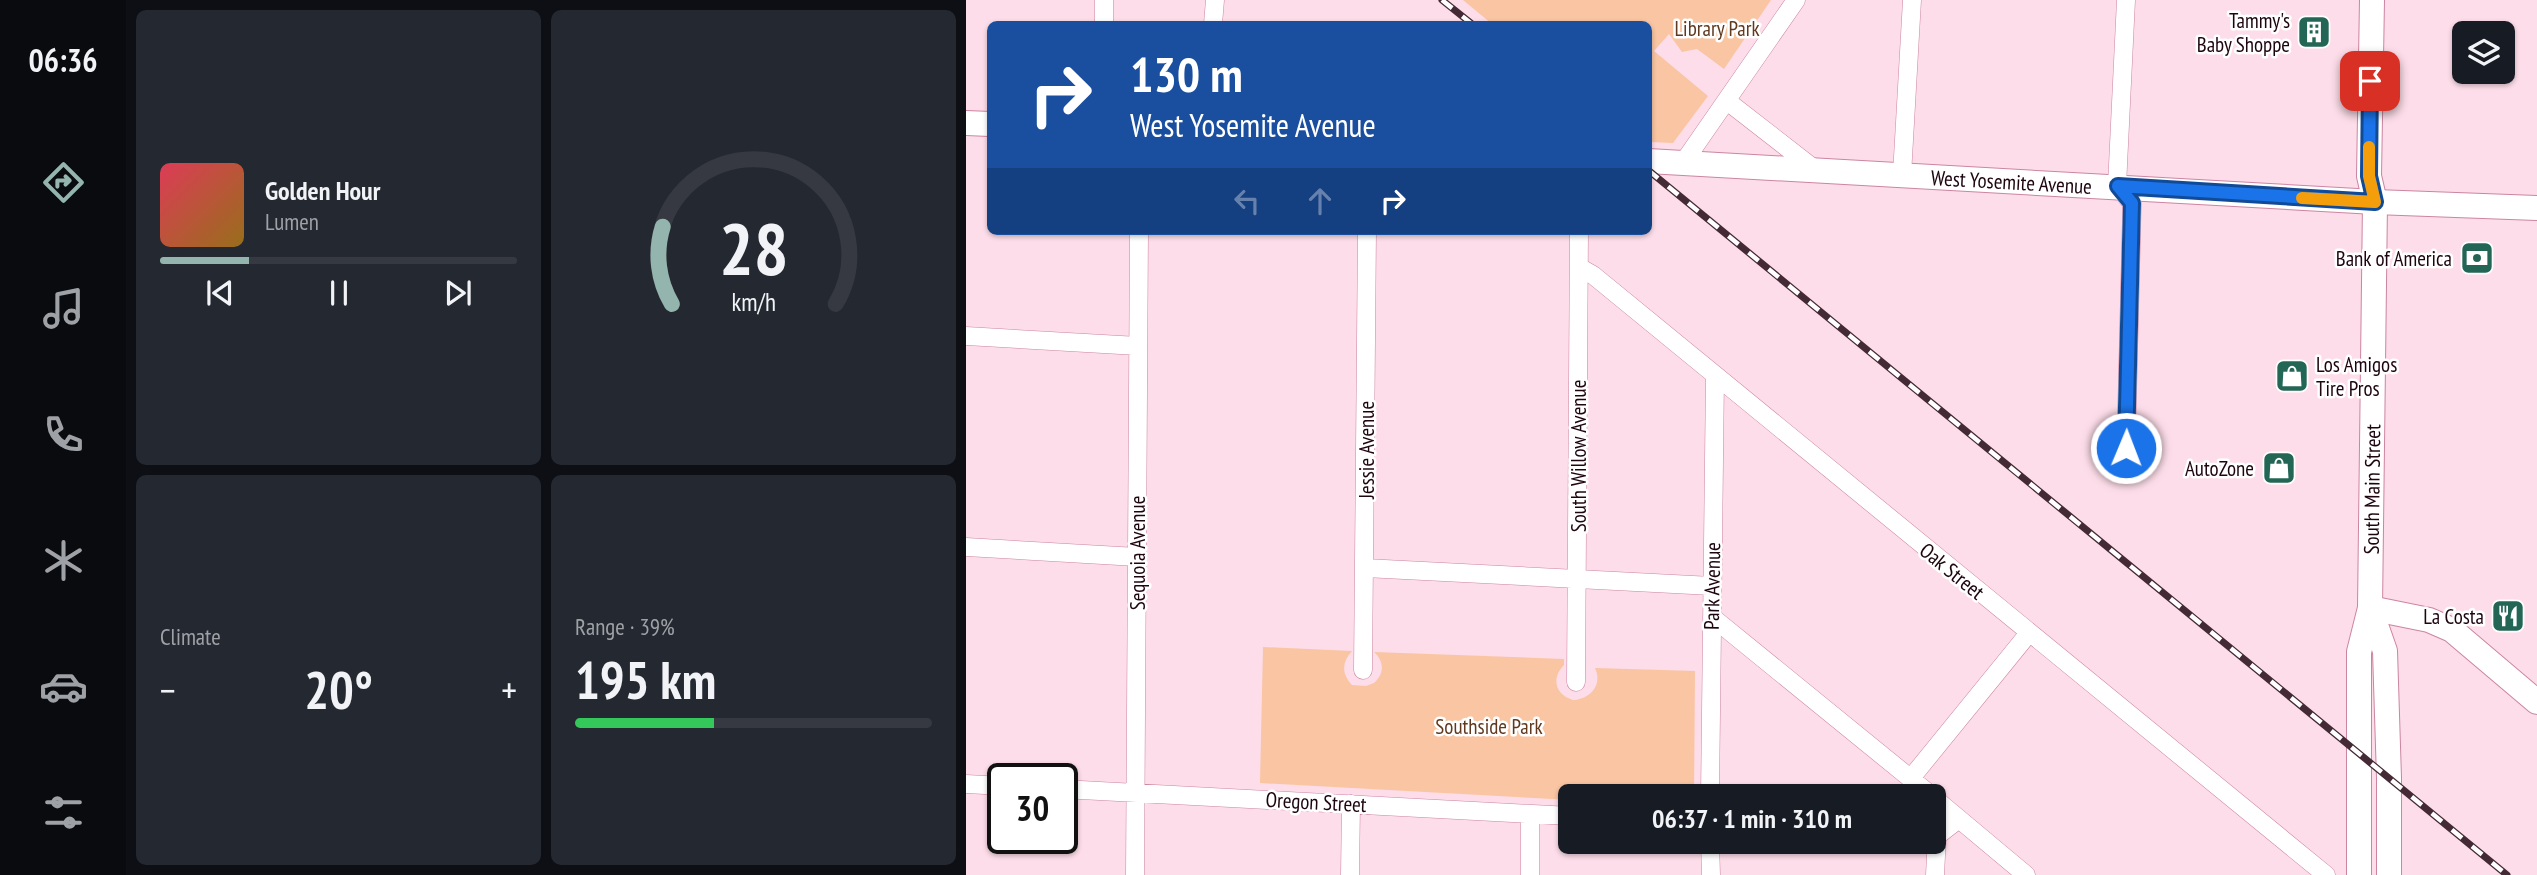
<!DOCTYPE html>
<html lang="en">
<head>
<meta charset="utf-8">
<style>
  body { margin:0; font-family:"PT Sans Narrow",sans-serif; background:#242831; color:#f1f3f6; height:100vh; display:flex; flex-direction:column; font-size:26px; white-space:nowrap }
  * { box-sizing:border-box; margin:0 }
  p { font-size:23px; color:#9ea1a6 }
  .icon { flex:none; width:38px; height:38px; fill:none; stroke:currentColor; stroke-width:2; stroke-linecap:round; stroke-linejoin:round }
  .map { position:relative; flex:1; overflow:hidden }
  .sheet { display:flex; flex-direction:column; gap:10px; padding:10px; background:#0d0f14; width:840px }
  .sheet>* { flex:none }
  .guide { position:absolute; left:21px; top:21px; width:665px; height:214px; border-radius:10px; box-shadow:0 2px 5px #0004; background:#1a4fa0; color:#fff; overflow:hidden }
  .buttons { position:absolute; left:1486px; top:21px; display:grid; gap:14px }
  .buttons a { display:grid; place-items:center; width:63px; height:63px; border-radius:10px; background:#171b24; box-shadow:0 2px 5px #0004; font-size:35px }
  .speed { position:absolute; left:21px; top:763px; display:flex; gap:14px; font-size:35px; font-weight:700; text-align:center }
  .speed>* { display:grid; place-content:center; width:91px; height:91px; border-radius:50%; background:#171b24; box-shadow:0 2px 5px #0004; line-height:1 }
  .speed .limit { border:4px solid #111; border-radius:10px; background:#fff; color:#111 }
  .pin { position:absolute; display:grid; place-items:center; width:60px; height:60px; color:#fff; margin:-30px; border-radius:14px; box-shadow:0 4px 10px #0006 }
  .me { position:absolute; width:77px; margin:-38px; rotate:1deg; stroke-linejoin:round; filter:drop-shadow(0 0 5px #0008) }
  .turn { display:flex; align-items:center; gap:24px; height:147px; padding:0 28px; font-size:32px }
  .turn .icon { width:91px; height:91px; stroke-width:2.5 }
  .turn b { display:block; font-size:49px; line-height:60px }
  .lanes { display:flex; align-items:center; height:66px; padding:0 28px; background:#0003; justify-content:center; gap:35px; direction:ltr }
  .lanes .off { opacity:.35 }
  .big { font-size:52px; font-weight:700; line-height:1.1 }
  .sheet .tile { flex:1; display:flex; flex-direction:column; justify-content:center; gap:10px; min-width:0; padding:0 24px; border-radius:10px; background:#242831 }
  .sheet .dial { align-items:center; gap:0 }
  .dial svg { height:182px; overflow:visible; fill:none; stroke:#363941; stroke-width:7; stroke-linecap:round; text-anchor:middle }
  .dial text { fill:#f1f3f6; stroke:none }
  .song { display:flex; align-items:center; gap:21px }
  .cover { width:84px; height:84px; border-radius:10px; background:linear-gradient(135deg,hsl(350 70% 55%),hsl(40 70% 35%)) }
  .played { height:7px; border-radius:4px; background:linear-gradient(90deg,#94b4ae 25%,#363941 25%) }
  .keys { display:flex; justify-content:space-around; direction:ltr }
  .heat { display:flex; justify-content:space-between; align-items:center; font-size:38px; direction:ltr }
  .charge { height:10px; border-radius:5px; background:linear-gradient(90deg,#34c759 39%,#363941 0) }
  .sheet .tiles { flex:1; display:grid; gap:10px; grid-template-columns:repeat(2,1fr) }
  .trip { position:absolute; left:592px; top:784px; width:388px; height:70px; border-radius:10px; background:#171b24; box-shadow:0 2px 5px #0004; font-weight:700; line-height:70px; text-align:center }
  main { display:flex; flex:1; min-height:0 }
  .menu { display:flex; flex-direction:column; width:126px; justify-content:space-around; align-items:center; background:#090b0e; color:#9ea1a6 }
  .menu .icon { width:49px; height:49px }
  .menu .selected { color:#94b4ae }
  .menu b { font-size:32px; color:#f1f3f6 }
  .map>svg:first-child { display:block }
</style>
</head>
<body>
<main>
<nav class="menu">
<b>06:36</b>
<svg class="icon selected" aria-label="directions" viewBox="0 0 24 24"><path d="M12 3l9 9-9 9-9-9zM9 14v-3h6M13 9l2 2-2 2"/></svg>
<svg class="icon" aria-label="music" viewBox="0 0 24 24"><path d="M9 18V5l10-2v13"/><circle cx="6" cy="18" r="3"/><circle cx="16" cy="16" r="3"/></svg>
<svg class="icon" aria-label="phone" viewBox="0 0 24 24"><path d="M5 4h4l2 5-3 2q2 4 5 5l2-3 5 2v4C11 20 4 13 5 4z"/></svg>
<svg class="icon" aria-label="climate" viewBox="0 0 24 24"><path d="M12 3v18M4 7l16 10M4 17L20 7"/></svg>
<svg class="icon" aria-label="car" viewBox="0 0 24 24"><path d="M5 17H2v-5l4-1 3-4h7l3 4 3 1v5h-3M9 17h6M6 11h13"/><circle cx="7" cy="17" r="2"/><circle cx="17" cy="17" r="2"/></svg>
<svg class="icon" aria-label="filters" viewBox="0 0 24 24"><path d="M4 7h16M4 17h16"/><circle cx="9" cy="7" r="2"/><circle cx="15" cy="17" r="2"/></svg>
</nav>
<section class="sheet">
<div class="tiles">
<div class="tile">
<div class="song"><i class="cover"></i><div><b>Golden Hour</b><p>Lumen</p></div></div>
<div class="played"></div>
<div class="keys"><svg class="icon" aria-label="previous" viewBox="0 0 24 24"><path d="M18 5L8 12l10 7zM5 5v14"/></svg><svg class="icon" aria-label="pause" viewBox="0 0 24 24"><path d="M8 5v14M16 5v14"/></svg><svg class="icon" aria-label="next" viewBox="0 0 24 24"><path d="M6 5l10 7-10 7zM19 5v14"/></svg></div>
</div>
<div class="tile dial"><svg viewBox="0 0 100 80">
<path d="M14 69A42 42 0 1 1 86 69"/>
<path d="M14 69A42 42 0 0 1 10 35" stroke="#94b4ae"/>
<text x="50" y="56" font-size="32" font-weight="700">28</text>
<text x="50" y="72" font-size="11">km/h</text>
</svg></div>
<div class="tile"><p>Climate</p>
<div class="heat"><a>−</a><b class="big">20°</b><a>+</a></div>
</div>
<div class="tile"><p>Range · 39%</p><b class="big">195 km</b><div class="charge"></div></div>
</div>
</section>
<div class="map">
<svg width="1571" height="875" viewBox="0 0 1571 875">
  <rect width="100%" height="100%" fill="#fddde9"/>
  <path fill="#f9c5a3" d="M497,0H805L758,69L731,49L716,52L703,34L688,51L742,96L707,143L683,142L682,24H526Z
    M297,647L386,651C376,662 375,673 386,685L400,686L408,683C419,673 418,661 408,652L598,659V665C585,678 589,695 607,700C624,699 637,685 629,668L729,671L728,796H604V800L294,783Z"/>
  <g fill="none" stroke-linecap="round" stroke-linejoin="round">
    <defs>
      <path id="minor" d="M1160,0L1151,186L1166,203L1160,448
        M138,24V0
        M247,24L249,0
        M761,101L851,171
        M717,163L830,0
        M936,175L946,0
        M613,267L627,275L1360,875
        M0,336L172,346
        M0,547L171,557
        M399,568L746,586
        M746,617L966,796
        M397,670L401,231
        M610,682L613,231
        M945,778L1063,633
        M0,784L37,786
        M96,789L604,816
        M744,796L749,376
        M968,798L1060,875
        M744,842L745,875
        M169,875L173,231
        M384,875L385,804
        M564,875V814
        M969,875L971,836L993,819"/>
      <g id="secondary">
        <path d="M0,123L24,124"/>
        <path id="s1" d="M682,161L1409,202L1571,208"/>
        <path d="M1404,608L1419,651L1423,778V875"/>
        <path d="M1404,608L1463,620L1486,630L1571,702"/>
        <path id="s2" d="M1393,875V652L1404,608L1409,202L1403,176L1406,0"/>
      </g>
    </defs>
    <use href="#minor" stroke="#cc85a1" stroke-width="19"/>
    <use href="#secondary" stroke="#cc85a1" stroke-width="26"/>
    <use href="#minor" stroke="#fff" stroke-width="18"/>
    <use href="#secondary" stroke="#fff" stroke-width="24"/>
    <defs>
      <path id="rail" d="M476,0L506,24
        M682,170L1541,875"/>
    </defs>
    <use href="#rail" stroke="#432a35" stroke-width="7"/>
    <use href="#rail" stroke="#fff" stroke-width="4.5" stroke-dasharray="13" stroke-linecap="butt"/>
  </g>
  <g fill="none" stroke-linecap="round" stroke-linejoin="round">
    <defs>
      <path id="route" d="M1160,448L1166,203L1152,186L1409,202L1403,176L1404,81"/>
    </defs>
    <use href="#route" stroke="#114b97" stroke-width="18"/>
    <use href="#route" stroke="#1a73e8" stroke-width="12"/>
    <path stroke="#f59e0b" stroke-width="12" d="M1336,198L1409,202L1403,176V147"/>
  </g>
  <defs>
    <symbol id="building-square" viewBox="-11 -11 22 22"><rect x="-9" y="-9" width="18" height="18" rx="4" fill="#236656" stroke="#fff"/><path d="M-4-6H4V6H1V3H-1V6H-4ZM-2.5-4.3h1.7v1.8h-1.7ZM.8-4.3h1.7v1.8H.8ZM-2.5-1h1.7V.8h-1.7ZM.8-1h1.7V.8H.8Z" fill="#fff"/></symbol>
    <symbol id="bank-square" viewBox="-11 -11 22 22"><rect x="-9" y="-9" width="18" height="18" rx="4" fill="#236656" stroke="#fff"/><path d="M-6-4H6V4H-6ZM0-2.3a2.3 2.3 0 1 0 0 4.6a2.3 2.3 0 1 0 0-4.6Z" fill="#fff"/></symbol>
    <symbol id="shop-square" viewBox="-11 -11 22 22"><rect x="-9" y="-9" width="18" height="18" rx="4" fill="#236656" stroke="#fff"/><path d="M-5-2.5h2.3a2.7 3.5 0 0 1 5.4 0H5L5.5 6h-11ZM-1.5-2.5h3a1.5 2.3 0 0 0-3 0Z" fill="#fff"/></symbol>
    <symbol id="restaurant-square" viewBox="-11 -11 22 22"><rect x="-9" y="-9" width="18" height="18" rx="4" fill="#236656" stroke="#fff"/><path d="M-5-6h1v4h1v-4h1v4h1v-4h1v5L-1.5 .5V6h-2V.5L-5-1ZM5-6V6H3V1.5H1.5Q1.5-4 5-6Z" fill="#fff"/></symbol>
  </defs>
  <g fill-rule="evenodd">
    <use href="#building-square" x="1329" y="13" width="38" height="38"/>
    <use href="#bank-square" x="1492" y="239" width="38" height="38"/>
    <use href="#shop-square" x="1307" y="357" width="38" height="38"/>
    <use href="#shop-square" x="1294" y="449" width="38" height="38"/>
    <use href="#restaurant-square" x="1523" y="597" width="38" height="38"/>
  </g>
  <g text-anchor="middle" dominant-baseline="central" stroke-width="5" stroke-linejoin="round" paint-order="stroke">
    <g font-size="21" fill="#1d0510" stroke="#fff" text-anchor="end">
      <text x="1324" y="20">Tammy's<tspan x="1324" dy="24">Baby Shoppe</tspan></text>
      <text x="1486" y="258">Bank of America</text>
      <text x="1350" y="364" text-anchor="start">Los Amigos<tspan x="1350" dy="24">Tire Pros</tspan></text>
      <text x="1288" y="468">AutoZone</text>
      <text x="1518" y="616">La Costa</text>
    </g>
    <g font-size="21" fill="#60391f" stroke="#fff">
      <text x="751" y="28">Library Park</text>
      <text x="523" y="726">Southside Park</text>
    </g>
    <g font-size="21" fill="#1d0510" stroke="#fff">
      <text stroke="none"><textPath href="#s1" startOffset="364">West Yosemite Avenue</textPath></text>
      <text transform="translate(400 450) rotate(-90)">Jessie Avenue</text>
      <text transform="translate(612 456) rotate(-90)">South Willow Avenue</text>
      <text stroke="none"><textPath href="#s2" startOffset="387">South Main Street</textPath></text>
      <text transform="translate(171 553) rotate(-90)">Sequoia Avenue</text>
      <text transform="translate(986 571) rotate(39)">Oak Street</text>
      <text transform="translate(746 586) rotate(-89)">Park Avenue</text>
      <text transform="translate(350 802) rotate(3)">Oregon Street</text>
    </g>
  </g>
</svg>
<div class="buttons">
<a><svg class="icon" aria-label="layers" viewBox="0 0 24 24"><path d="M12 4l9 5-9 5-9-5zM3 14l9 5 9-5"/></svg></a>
</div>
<div class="speed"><div class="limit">30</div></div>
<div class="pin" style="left:1404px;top:81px;background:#d93025"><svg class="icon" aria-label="arrive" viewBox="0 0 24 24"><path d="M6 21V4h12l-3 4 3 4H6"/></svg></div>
<svg class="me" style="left:1160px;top:448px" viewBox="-20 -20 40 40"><circle r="17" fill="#1a73e8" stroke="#fff" stroke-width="3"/><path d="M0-11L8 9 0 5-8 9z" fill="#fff"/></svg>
<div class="trip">06:37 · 1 min · 310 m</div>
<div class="guide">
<div class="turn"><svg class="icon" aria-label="right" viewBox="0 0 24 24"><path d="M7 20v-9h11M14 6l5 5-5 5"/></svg><div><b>130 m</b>West Yosemite Avenue</div></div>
<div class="lanes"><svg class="icon off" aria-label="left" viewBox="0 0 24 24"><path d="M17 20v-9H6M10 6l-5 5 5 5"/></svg><svg class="icon off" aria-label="ahead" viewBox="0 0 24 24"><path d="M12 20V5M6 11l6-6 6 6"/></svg><svg class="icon" aria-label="right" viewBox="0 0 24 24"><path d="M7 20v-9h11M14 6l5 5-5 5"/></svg></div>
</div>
</div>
</main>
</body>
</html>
